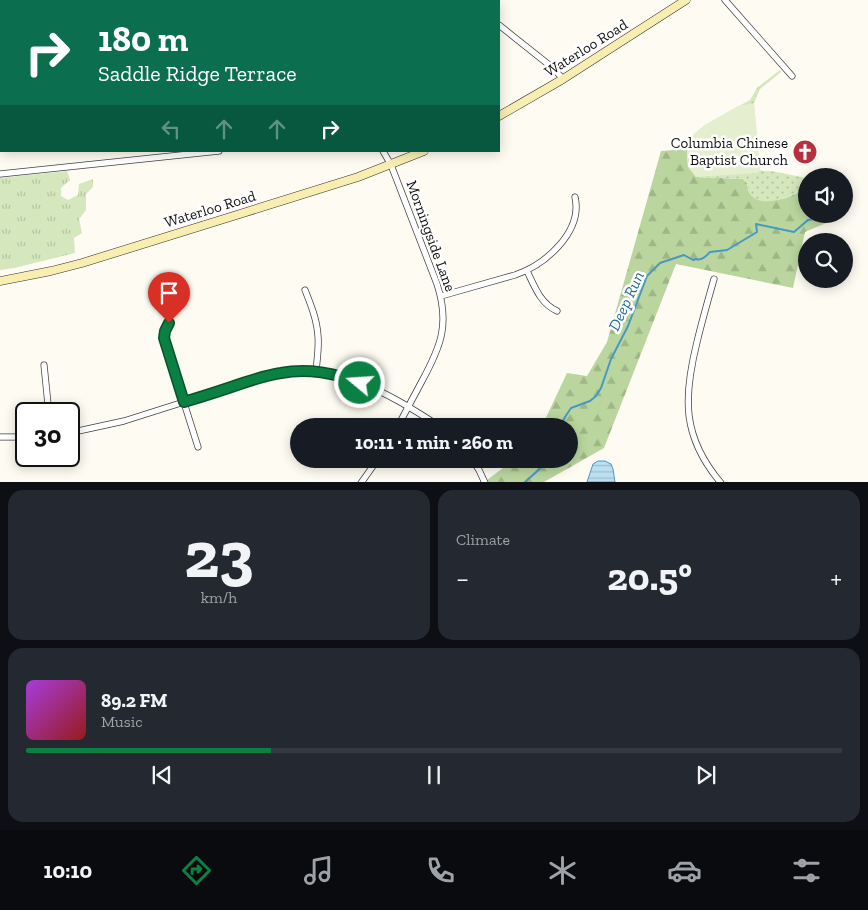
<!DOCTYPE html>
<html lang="en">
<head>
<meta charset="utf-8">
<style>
  body { margin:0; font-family:"Zilla Slab",serif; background:#242831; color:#f1f3f6; height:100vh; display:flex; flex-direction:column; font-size:19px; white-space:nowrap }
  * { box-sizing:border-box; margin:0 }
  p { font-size:16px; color:#9ea1a6 }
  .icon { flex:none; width:28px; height:28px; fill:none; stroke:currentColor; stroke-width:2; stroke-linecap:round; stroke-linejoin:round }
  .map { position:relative; height:482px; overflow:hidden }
  .sheet { display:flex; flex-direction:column; gap:8px; padding:8px; background:#0d0f14; flex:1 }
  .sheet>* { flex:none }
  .top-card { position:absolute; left:0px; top:0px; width:500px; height:152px; box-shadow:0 2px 12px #0003; background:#0b6e4f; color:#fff; overflow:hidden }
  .buttons { position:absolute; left:798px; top:168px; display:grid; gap:10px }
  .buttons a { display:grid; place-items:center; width:55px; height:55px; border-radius:50%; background:#171b24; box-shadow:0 2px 12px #0003; font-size:25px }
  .speed { position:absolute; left:15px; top:402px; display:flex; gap:10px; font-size:25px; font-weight:700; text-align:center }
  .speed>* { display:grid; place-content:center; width:65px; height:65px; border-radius:50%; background:#171b24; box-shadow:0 2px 12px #0003; line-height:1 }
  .speed .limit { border:2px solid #111; border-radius:8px; background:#fff; color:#111 }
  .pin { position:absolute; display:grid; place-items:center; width:42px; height:42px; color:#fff; margin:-51px -21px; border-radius:50% 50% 50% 0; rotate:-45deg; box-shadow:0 0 5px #0007 }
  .pin .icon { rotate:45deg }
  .me { position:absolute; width:55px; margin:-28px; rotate:288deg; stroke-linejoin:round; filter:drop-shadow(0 0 4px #0008) }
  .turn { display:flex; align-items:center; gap:18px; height:105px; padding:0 15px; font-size:22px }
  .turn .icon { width:65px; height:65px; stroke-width:2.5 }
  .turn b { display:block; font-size:35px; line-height:42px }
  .lanes { display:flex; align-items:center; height:48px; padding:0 15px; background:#0003; justify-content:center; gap:25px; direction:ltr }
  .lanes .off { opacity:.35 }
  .big { font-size:38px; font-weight:700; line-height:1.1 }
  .sheet .widget { flex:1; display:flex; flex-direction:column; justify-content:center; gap:8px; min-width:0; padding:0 18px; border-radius:15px; background:#242831 }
  .sheet .dial { align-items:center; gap:0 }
  .dial b { font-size:65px; line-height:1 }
  .song { display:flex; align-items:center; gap:15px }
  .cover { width:60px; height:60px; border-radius:8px; background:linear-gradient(135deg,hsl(280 70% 55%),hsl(0 70% 35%)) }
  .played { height:5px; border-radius:2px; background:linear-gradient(90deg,#0b8043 30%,#363941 30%) }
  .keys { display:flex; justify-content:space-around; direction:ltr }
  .heat { display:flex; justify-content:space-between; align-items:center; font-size:28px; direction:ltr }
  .sheet .tiles { flex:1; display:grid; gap:8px; grid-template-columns:1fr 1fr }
  .widget:last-child { grid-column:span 2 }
  .trip { position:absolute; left:290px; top:418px; width:288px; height:50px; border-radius:25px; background:#171b24; box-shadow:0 2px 12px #0003; font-weight:700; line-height:50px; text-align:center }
  .tabs { display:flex; height:80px; justify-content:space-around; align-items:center; background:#090b0e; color:#9ea1a6 }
  .tabs .icon { width:35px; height:35px }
  .tabs .active { color:#0b8043 }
  .tabs b { font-size:22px; color:#f1f3f6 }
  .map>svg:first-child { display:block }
</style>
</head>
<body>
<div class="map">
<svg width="868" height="483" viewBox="0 0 868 483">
  <defs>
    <pattern id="grass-tufts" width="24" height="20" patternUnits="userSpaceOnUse" patternTransform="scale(1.25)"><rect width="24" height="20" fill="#d5e7bd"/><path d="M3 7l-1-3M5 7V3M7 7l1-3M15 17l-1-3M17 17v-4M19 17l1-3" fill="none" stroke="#b6c5a1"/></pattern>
    <pattern id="forest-firs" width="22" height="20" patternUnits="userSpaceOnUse" patternTransform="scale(1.25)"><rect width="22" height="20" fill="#bad69e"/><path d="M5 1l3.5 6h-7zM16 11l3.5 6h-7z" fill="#9fb687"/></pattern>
    <pattern id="park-dots" width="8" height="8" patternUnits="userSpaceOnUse" patternTransform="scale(1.25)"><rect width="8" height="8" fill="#d5e7bd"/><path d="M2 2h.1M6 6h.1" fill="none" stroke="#b6c5a1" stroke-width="1.8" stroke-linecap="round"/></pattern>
    <pattern id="water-rules" width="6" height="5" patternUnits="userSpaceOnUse" patternTransform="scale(1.25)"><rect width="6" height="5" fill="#bae0f2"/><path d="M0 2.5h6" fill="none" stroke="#9fbfce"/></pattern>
  </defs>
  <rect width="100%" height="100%" fill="#fefbf2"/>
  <path fill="url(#grass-tufts)" d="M67,171L70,180L61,188V196L68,200L78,195L79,184L93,179V187L86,194V210L79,219L82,233L74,238L75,253L14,268L0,270V178Z"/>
  <path fill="url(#forest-firs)" d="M687,149V157L696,177L743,179L747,183C748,198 756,200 769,200C773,200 778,200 781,199C790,198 800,191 806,186V214H843L845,215L805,232L793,288L676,264L604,448L544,482L483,483L515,459H569V426H542L567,373L587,376L607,342L661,151Z"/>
  <path fill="url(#park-dots)" d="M780,70L781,72L760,89L754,103L760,170L763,171H772L806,178V186C791,199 749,214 747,183L743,179L696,177L688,167L687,157V149L694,134L705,125L750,100L757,88Z"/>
  <path fill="#e5efcf" d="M754,103L760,170L757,173L696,177L688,167L687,157V149L694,134L705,125L738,106Z"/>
  <path fill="url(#water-rules)" stroke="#4699c4" d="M598,461H605L611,464L613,469L615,482H587L593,464Z"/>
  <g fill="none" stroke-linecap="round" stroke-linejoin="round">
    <path stroke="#4699c4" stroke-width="2" d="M561,426L565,417L571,408L590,401L596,396L601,388L611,359L628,326L647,276L660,263L684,255L693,260L696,259C702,261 706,256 710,252L727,250L757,232L756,224L794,232L808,220L814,219L821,214
      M524,483C532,475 542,469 547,459"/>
    <path stroke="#bae0f2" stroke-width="12" d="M92,1V0"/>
    <defs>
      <path id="street" d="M467,0L468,1
        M725,0L792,76
        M499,25L553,68L563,79
        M383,151L391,165L437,284C450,324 441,346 422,381C414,396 406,411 398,426
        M0,174L219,151
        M527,271C535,287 540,303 557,311
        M714,279C708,300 702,321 697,342C683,398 682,437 721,483
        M305,290C311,305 317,320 318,336C319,348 317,360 316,371
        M441,296L515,275C545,265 583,232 575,197
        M169,323C165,331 164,337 166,346L198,447
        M44,365L49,414
        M69,433L124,421L266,376C333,360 385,391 439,426
        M0,437H26
        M472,459L479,470L485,483
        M361,483L378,459"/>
      <path id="secondary" d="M499,116L563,79L686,0
        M0,281L51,271L82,263L243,213L358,177L424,151"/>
    </defs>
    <use href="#street" stroke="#424242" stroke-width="7"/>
    <use href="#secondary" stroke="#313131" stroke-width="9"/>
    <use href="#street" stroke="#fff" stroke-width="5.5"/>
    <use href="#secondary" stroke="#f9eeb2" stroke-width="8"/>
  </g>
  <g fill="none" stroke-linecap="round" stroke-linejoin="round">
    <defs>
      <path id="route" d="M169,323L165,331L164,338L184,402C204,396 223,390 243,383C255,379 268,375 281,373C307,368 336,373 360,383"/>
    </defs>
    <use href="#route" stroke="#07532c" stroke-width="12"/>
    <use href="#route" stroke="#0b8043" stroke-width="9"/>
  </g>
  <defs>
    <symbol id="church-disc" viewBox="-11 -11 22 22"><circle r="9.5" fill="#b6303e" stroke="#fff"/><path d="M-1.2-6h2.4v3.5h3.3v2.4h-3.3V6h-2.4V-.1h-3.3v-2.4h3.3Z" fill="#fff"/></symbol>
  </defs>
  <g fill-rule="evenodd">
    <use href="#church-disc" x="791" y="138" width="28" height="28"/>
  </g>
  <g text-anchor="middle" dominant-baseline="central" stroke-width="5" stroke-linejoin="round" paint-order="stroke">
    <g font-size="15" fill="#0f0f0f" stroke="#fff">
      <text transform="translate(586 48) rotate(-32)">Waterloo Road</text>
      <text transform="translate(210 209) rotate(-17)">Waterloo Road</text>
      <text transform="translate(431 236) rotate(70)">Morningside Lane</text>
    </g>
    <g font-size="15" fill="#0f0f0f" stroke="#fff" text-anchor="end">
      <text x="788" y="143">Columbia Chinese<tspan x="788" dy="17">Baptist Church</tspan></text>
    </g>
    <g font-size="16" font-style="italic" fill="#206b99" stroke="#fff">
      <text transform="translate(626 301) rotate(-65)">Deep Run</text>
    </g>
  </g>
</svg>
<div class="buttons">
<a><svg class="icon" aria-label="sound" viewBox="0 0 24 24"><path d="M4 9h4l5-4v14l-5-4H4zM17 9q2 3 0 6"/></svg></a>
<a><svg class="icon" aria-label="search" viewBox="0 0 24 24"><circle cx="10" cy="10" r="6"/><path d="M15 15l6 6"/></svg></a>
</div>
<div class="speed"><div class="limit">30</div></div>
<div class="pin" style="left:169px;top:323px;background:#d93025"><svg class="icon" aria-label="arrive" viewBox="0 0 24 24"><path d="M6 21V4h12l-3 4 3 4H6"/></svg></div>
<svg class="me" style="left:360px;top:383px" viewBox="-20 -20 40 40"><circle r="17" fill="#0b8043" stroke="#fff" stroke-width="3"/><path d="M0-11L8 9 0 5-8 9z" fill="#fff"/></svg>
<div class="trip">10:11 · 1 min · 260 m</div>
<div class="top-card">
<div class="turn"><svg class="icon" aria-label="right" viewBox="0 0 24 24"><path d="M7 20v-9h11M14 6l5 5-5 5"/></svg><div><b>180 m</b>Saddle Ridge Terrace</div></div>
<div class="lanes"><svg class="icon off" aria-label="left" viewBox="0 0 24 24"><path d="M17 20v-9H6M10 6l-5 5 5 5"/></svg><svg class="icon off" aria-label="ahead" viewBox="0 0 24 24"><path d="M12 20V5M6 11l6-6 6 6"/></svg><svg class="icon off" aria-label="ahead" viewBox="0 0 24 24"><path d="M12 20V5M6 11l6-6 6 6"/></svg><svg class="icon" aria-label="right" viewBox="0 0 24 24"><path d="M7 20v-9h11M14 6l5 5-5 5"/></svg></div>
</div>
</div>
<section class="sheet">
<div class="tiles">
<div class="widget dial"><b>23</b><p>km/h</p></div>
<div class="widget"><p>Climate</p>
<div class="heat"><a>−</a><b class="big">20.5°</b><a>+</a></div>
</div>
<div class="widget">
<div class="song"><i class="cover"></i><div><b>89.2 FM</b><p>Music</p></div></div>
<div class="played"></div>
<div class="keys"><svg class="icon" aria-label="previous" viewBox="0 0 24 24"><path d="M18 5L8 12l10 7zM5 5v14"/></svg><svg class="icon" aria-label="pause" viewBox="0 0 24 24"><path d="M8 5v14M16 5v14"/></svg><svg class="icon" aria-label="next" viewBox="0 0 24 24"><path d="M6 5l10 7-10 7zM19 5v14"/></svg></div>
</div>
</div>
</section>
<nav class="tabs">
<b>10:10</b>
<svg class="icon active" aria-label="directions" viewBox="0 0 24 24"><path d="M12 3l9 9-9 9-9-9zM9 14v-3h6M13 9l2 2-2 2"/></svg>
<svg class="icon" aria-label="music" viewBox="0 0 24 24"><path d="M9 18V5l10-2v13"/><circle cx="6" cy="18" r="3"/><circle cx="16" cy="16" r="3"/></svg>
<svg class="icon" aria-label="phone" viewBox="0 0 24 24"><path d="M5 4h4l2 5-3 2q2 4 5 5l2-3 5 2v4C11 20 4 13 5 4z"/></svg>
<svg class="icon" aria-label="climate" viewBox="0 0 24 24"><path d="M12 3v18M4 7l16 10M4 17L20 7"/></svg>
<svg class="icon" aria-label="car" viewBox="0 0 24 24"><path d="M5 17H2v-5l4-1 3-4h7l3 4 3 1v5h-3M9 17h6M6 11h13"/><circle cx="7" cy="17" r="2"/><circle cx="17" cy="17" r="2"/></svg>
<svg class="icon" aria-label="filters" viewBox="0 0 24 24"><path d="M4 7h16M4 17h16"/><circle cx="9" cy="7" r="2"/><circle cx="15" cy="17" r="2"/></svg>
</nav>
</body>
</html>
